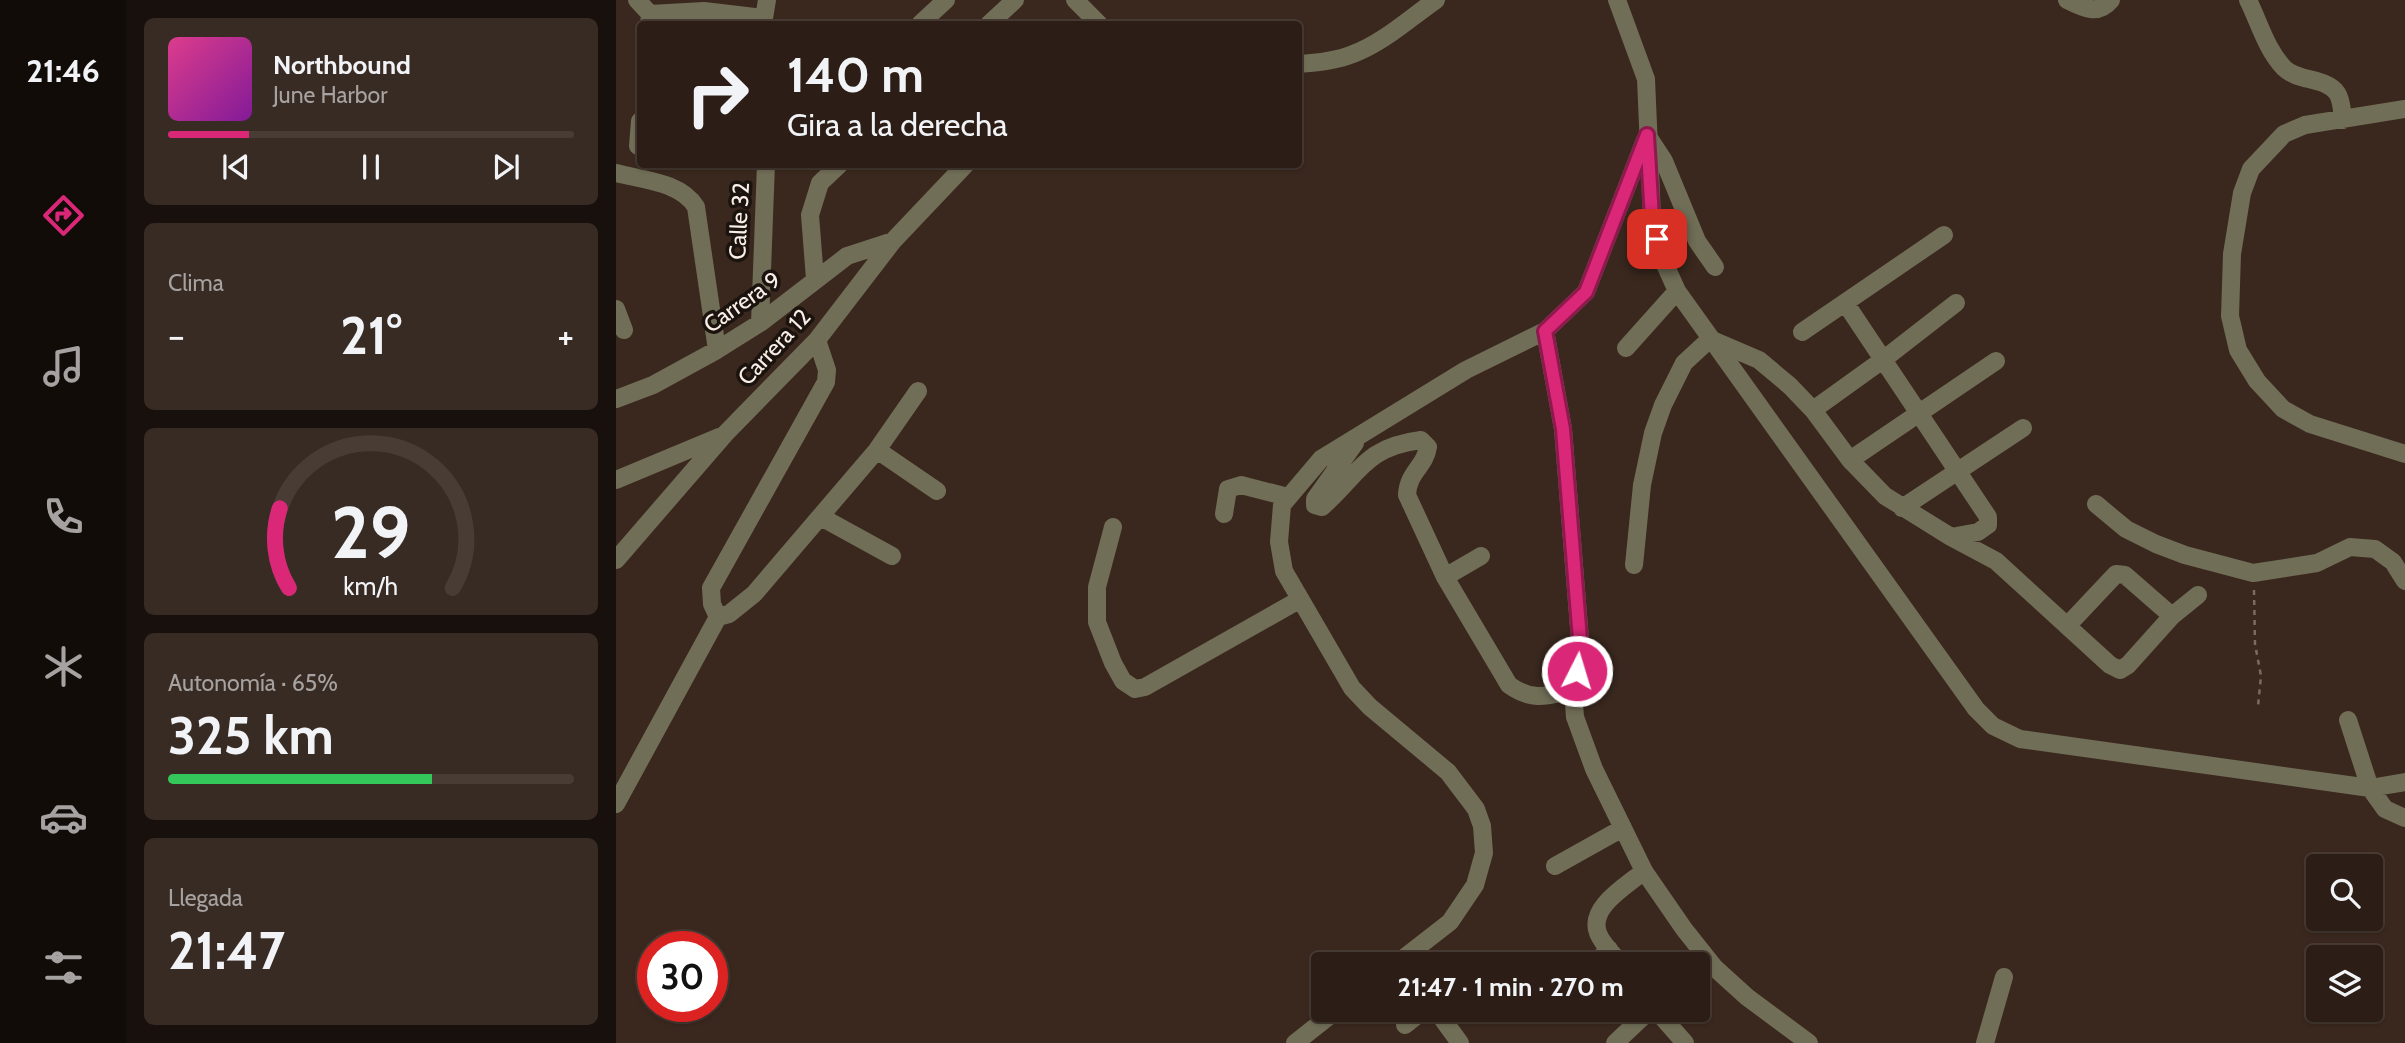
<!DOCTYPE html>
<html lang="es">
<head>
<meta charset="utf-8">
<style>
  body { margin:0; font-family:Cabin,sans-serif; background:#382b23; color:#f1f3f6; height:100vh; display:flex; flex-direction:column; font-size:26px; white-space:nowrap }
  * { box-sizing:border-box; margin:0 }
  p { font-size:23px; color:#a6a2a1 }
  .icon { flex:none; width:38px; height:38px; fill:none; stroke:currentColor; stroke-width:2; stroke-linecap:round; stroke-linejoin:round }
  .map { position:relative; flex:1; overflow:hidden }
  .details { display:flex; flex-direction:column; gap:18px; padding:18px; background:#18100c; width:490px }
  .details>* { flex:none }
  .top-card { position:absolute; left:21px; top:21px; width:665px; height:147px; border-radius:7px; box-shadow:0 2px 5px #0004,0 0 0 2px #483c35; background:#2c1e16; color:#f1f3f6; overflow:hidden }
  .controls { position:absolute; left:1690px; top:854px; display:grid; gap:14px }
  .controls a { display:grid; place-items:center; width:77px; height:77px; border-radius:7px; background:#2c1e16; box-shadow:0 2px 5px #0004,0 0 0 2px #483c35; font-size:35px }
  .speed { position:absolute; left:21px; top:931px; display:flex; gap:14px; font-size:35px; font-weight:700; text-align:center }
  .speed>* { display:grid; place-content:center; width:91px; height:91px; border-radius:50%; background:#2c1e16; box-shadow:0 2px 5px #0004,0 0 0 2px #483c35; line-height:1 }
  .speed .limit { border:10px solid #d22; background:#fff; color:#111 }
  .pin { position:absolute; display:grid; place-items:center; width:60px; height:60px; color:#fff; margin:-30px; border-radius:14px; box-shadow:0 4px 10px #0006 }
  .me { position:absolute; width:77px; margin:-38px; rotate:5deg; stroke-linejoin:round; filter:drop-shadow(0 0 5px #0008) }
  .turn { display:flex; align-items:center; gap:24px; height:147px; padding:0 35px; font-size:32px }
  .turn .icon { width:91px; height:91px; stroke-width:2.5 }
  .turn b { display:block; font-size:49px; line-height:60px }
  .big { font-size:52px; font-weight:700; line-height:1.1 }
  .details .card { flex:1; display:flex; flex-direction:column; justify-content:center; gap:10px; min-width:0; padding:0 24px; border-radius:10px; background:#382b23 }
  .details .dial { align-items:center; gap:0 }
  .dial svg { height:182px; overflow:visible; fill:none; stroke:#483c35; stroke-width:7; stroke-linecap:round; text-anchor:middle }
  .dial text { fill:#f1f3f6; stroke:none }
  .song { display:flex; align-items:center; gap:21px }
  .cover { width:84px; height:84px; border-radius:10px; background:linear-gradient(135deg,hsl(330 70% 55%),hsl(290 70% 35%)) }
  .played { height:7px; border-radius:4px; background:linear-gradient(90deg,#db2777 20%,#483c35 20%) }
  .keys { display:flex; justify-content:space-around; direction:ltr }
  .heat { display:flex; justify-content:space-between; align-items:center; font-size:38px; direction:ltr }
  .charge { height:10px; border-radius:5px; background:linear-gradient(90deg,#34c759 65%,#483c35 0) }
  .trip { position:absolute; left:695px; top:952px; width:399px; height:70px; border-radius:7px; background:#2c1e16; box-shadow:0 2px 5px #0004,0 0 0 2px #483c35; font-weight:700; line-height:70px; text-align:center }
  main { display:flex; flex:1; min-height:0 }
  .menu { display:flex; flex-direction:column; width:126px; justify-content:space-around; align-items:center; background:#120c09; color:#a6a2a1 }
  .menu .icon { width:49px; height:49px }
  .menu .on { color:#db2777 }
  .menu b { font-size:32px; color:#f1f3f6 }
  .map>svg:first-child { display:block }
</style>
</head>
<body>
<main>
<nav class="menu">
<b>21:46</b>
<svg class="icon on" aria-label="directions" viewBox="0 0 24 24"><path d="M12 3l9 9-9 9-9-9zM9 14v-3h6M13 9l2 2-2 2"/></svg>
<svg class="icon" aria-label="music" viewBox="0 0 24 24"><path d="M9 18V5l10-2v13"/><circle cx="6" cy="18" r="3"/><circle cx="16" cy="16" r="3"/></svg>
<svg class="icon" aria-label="phone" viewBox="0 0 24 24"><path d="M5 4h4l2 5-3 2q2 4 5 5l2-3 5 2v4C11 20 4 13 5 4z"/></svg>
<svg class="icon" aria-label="climate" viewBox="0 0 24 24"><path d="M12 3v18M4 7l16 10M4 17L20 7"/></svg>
<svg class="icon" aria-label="car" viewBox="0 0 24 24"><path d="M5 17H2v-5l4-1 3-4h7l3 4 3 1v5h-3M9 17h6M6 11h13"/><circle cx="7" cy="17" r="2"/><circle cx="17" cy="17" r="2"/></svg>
<svg class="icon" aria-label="filters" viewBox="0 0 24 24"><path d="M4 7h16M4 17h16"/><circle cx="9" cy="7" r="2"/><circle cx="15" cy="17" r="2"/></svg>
</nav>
<section class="details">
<div class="card">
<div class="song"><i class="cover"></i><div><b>Northbound</b><p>June Harbor</p></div></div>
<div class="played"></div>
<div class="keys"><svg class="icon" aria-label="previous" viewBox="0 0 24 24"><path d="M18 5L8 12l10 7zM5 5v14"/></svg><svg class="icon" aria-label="pause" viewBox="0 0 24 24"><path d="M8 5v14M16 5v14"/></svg><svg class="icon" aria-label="next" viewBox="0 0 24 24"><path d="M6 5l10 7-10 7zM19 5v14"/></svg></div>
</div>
<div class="card"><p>Clima</p>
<div class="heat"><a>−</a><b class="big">21°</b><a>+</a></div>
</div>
<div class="card dial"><svg viewBox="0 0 100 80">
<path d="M14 69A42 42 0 1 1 86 69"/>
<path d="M14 69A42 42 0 0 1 10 34" stroke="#db2777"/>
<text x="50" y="56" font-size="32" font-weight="700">29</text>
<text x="50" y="72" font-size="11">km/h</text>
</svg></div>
<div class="card"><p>Autonomía · 65%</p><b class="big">325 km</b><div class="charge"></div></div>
<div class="card"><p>Llegada</p><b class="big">21:47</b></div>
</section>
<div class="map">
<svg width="1789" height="1043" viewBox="0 0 1789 1043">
  <rect width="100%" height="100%" fill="#3a281e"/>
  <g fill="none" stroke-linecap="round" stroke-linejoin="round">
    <path stroke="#7b6b62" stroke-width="2.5" stroke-dasharray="5 5" stroke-linecap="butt" d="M1638,590L1639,644L1645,676L1642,706"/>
    <path stroke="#716e57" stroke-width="18" d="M21,0L34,14L33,24
      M459,0L483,24
      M1001,0L1030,79L1036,218L1047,260L1061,291L1360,709L1377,726L1404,739L1754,788L1789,782
      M1451,0C1467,8 1482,16 1495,0
      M1632,0C1643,22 1650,49 1668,68C1682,82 1710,77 1721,93C1726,100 1726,112 1727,120
      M34,14L88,11L147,18
      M147,24L151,0
      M304,24L330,0
      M373,24L399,0
      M682,64C701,63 720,61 737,54C767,43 794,18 820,0
      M1789,109L1689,125L1668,134L1635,169L1626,193L1616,254L1614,316L1622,350L1641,381L1667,409L1694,424L1789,454
      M1031,135L1048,161L1081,241L1099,267
      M22,146L24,121
      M0,173C27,180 65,182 80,207L101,350
      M199,279L194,215L204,183L224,164
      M1230,304L1372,517V525L1362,532L1335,537
      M0,309L8,330
      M144,323L150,164
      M929,331L947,429L965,652L957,690L959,717L978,769L1028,871L1068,929L1099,968L1131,997L1193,1043
      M1186,332L1328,235
      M201,340L211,370L210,382L95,588L96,604L102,617L113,614L138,594L261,450L302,391
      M1010,348L1061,291
      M0,399L37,385L101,350L144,323L231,256L277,241
      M1197,410L1268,359L1340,303
      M739,443L699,499V505L706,507C744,473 749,447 805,440L812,447C809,467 792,472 791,495L829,577L893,685C917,702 931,696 957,690
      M261,450L321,491
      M1234,460L1380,361
      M0,480L103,437
      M1480,504L1510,529L1540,544L1569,555L1637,573L1701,563L1734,547L1759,549L1777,562L1789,581
      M1286,508L1407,428
      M608,514L612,489L625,485L672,497
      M205,517L276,556
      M497,527L481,587V622L497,663L507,681L519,689L529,687L683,600
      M0,560L109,434L201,340L277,241L350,164
      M1018,565L1026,485L1037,433L1047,405L1068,363L1094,339L1143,360L1174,386L1197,410L1234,460L1269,496L1335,537L1380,561L1494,665L1504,670L1512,665L1556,616L1582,595
      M829,577L865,556
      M1451,626L1500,574L1509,575L1556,616
      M1732,720L1754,788L1769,809L1789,818
      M0,804L102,617
      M939,866L1007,828
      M780,964L834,922L859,885L868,853L866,826L860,809L832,772L754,707L736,688L668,571L663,542L666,505L705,459L850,370L929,331L970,292L1029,140
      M978,964L993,949
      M1005,964C998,955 986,944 982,933C972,907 1012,885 1028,871
      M820,1010L844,1043
      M1040,1010L1069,1043
      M789,1025L808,1010
      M679,1043L721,1010
      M999,1043L1034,1010
      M1369,1043L1388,977"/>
  </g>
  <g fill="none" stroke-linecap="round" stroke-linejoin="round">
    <defs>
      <path id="route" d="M961,671L965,652L947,429L929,331L970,292L1031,135L1036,218L1041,239"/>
    </defs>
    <use href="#route" stroke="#8e194d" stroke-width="18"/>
    <use href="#route" stroke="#db2777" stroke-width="12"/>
  </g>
  <g text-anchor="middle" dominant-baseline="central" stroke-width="7" stroke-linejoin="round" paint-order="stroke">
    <g font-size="23" fill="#faeee7" stroke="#1b130e">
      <text transform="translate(123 221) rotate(-87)">Calle 32</text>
      <text transform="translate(126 302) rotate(-35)">Carrera 9</text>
      <text transform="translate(158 347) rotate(-47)">Carrera 12</text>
    </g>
  </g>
</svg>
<div class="controls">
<a><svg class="icon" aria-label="search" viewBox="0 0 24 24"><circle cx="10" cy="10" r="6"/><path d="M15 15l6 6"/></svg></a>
<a><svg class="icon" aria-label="layers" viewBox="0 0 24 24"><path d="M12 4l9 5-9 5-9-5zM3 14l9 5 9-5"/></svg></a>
</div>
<div class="speed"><div class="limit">30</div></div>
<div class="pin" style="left:1041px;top:239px;background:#d93025"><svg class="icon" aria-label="arrive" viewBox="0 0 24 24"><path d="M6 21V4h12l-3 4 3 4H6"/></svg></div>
<svg class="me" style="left:961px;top:671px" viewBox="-20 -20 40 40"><circle r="17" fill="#db2777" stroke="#fff" stroke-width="3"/><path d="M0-11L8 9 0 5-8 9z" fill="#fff"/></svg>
<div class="trip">21:47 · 1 min · 270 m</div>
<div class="top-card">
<div class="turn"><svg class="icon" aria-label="right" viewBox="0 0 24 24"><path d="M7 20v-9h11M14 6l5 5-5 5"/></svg><div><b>140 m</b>Gira a la derecha</div></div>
</div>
</div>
</main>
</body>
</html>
